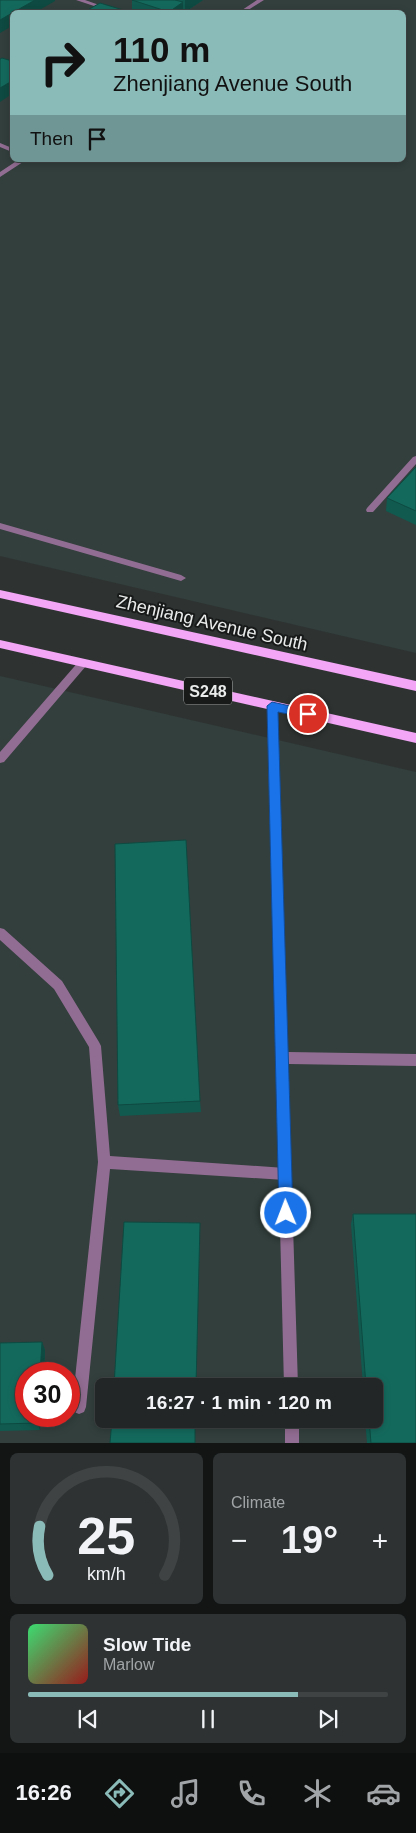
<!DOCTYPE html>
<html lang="en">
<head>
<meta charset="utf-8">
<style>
  body { margin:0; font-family:Helvetica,sans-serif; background:#2e3232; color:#f1f3f6; height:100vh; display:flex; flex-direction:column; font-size:19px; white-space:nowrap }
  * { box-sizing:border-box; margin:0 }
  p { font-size:16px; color:#a2a5a7 }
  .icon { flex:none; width:28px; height:28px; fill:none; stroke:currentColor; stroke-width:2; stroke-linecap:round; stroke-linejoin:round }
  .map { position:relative; height:1443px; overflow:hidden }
  .drawer { display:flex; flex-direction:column; gap:10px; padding:10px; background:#131515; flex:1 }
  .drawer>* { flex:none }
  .top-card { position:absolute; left:10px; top:10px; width:396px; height:152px; border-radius:8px; box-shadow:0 2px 8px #0003,0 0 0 1px #3f4343; background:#8bbbb9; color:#111; overflow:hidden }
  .speed { position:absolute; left:15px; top:1362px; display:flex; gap:10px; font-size:25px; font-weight:700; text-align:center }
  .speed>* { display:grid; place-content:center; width:65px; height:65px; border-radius:50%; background:#222626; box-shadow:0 2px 8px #0003,0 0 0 1px #3f4343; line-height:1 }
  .speed .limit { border:8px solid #d22; background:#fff; color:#111 }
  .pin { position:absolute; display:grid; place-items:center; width:42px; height:42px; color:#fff; margin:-21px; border:2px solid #fff; border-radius:50%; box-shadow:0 1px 5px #0007 }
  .me { position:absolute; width:55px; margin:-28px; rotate:359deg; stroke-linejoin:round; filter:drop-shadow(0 0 4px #0008) }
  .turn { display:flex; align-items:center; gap:18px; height:105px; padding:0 20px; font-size:22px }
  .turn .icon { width:65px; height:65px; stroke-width:2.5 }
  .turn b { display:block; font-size:35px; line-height:42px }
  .then { display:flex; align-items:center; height:48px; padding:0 20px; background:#0003; gap:10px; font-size:19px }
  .big { font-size:38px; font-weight:700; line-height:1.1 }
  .drawer .widget { flex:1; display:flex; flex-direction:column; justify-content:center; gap:8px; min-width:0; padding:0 18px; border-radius:8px; background:#2e3232 }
  .drawer .dial { align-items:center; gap:0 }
  .dial svg { height:130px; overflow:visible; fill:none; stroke:#3f4343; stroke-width:7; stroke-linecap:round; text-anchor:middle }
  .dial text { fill:#f1f3f6; stroke:none }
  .song { display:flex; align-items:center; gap:15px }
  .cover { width:60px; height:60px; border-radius:8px; background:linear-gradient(135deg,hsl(140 70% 55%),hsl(0 70% 35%)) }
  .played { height:5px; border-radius:2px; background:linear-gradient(90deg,#8bbbb9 75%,#3f4343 75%) }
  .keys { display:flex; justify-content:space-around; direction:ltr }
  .heat { display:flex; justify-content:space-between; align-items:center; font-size:28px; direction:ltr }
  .drawer .tiles { flex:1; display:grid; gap:10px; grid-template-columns:1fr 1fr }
  .widget:last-child { grid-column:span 2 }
  .trip { position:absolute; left:95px; top:1378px; width:288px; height:50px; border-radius:8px; background:#222626; box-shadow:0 2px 8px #0003,0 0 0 1px #3f4343; font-weight:700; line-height:50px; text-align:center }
  .dock { display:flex; height:80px; justify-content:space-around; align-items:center; background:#0e0f0f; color:#a2a5a7 }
  .dock .icon { width:35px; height:35px }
  .dock .current { color:#8bbbb9 }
  .dock b { font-size:22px; color:#f1f3f6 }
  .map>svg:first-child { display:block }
</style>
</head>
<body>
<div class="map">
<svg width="416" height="1443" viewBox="0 0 416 1443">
  <rect width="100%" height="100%" fill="#2e3332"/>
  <path fill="#323f3c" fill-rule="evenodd" d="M0,0H416V653L0,556ZM12,12H404V160H12Z
    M0,676L416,772V1443H0ZM26,1374H69V1416H26ZM104,1386H374V1419H104Z"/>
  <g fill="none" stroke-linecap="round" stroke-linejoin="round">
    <path fill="#926d93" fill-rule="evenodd" d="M76,0H85L119,12H112Z
      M257,0H264L245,12H239Z
      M0,143L12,148V152L0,147Z
      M18,160H26L0,177V172Z
      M416,456V464L373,512H367L366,510L367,508L413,457Z
      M0,523L181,575L186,578L181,581L0,529Z
      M83,659L88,663L86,666L4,762L0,763V752L80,660Z
      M0,928L4,929L62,981L99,1042L101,1046L110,1156L285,1168L289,1170L291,1174L289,1178L285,1180L110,1169L86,1407L84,1412L79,1414L74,1412L72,1407L98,1162L89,1047L54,989L0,940Z"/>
    <path fill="#926d93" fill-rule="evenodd" d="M272,702L276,703L277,706L288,1052L416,1054V1066L288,1064L298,1386H284L267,706L268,703Z
      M285,1419H299V1443H285Z"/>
    <path fill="#f2a6f5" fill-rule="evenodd" d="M0,590L416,681V691L0,598Z
      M0,640L416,733V743L0,648Z"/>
  </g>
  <path fill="#115a50" d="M132,0H203L185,12L183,11V12H132Z
    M416,467V525L386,511L387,498Z
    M200,1101L201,1112L120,1116L118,1105Z
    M353,1214L416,1443H367L365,1419H374V1386H363L351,1224Z
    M42,1342L45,1350L44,1374H26V1416H41L40,1430L0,1431V1343Z"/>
  <path fill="#0e4a41" d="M35,0H55V1L36,12H14Z
    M185,0H203L185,12Z
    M183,2V12H169Z
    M12,13V26L0,33V20Z
    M12,81V94L0,102V88Z
    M42,1342L45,1350L44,1374H40Z
    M37,1416H41L40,1430L37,1423Z"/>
  <path fill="#14695d" stroke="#0e4a41" d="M0,0H35L0,20Z
    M132,0H175L183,2L169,12Z
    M100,3L130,12H84Z
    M2,58L12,61V81L0,88V59Z
    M416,467V511L387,498Z
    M186,840L200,1101L118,1105L115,844Z
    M353,1214H416V1443H371L369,1419H374V1386H366Z
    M124,1222L200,1223L196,1386H114Z
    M42,1342L40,1374H26V1416H37V1423L0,1424V1343Z
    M112,1419H195V1443H110Z"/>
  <path fill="#1a73e8" stroke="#114b97" d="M272,702L308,710L314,714L308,718L278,712L293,1213L291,1218L286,1220L281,1218L279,1213L267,706Z"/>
  <g text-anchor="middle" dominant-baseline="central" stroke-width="4" stroke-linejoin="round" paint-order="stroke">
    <rect fill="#181a1a" stroke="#aaadac" stroke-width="1" x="184" y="677.5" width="48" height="27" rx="4"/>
    <g font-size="16" font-weight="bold" fill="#e9eceb">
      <text x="208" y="691">S248</text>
    </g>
    <g font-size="18" fill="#e9eceb" stroke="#181a1a">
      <text transform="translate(212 623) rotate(13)">Zhenjiang Avenue South</text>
    </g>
  </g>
</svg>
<div class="speed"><div class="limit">30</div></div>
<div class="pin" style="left:308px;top:714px;background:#d93025"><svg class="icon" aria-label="arrive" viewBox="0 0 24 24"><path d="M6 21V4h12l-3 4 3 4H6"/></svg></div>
<svg class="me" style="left:286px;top:1213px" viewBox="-20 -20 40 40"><circle r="17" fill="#1a73e8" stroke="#fff" stroke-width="3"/><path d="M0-11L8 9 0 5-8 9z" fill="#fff"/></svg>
<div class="trip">16:27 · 1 min · 120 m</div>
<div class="top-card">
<div class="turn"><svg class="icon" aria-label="right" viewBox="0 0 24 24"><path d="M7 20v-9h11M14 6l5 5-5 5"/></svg><div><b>110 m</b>Zhenjiang Avenue South</div></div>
<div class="then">Then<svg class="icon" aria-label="arrive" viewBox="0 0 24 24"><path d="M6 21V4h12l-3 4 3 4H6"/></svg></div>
</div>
</div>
<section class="drawer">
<div class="tiles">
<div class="widget dial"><svg viewBox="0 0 100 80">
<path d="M14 69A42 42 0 1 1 86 69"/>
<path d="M14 69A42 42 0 0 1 9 39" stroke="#8bbbb9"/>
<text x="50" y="56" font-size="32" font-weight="700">25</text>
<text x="50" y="72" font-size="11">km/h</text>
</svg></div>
<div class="widget"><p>Climate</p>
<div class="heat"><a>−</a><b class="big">19°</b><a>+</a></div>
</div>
<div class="widget">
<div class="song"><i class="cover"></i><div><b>Slow Tide</b><p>Marlow</p></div></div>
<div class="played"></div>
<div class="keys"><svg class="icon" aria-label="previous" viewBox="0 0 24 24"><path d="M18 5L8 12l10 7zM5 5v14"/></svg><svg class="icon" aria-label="pause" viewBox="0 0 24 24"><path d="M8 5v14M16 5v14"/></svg><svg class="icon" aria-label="next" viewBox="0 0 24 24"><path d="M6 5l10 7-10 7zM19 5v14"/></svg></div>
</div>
</div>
</section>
<nav class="dock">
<b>16:26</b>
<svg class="icon current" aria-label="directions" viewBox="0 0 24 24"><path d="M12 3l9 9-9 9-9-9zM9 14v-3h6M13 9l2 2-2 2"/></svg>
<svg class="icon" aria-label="music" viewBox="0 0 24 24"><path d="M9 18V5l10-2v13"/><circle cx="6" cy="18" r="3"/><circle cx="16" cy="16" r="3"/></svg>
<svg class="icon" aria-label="phone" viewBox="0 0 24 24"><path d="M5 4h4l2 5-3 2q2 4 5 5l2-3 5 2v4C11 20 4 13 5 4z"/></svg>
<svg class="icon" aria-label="climate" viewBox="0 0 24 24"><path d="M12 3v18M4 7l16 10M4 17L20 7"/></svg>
<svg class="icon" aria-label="car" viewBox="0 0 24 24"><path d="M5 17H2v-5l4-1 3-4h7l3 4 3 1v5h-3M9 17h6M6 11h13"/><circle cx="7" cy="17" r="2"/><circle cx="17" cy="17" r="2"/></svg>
</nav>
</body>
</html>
